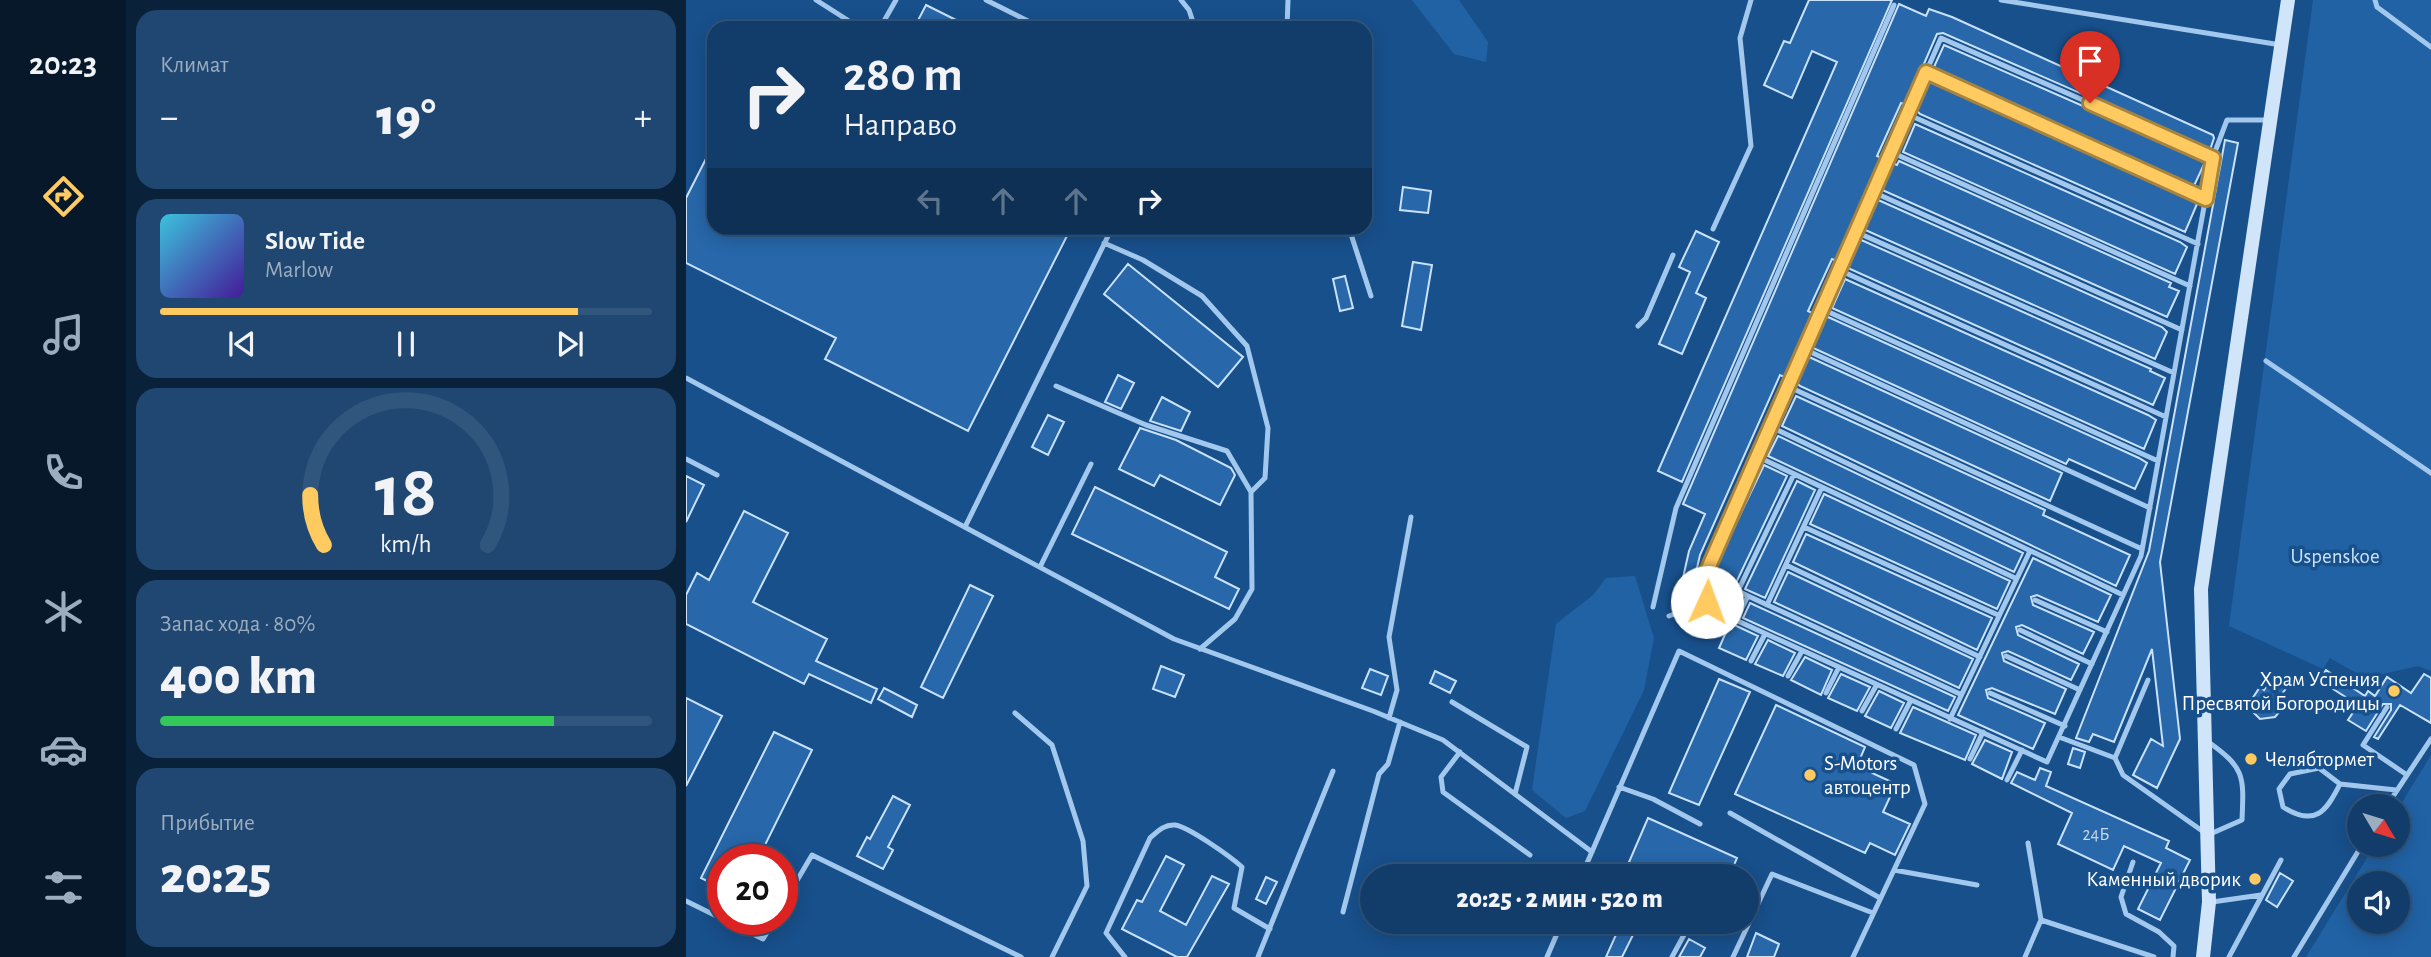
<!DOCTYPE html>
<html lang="ru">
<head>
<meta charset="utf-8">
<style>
  body { margin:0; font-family:"Alegreya Sans",sans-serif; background:#1f4771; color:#f1f3f6; height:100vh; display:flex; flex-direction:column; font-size:26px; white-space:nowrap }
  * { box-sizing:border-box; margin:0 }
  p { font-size:23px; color:#9cadc0 }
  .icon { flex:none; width:38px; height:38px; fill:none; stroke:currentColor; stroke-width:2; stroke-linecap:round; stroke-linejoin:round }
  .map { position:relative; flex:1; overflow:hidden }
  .drawer { display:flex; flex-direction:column; gap:10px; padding:10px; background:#0a213a; width:560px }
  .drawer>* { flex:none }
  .hud { position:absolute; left:21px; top:21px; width:665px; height:214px; border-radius:21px; box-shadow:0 4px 18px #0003,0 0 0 2px #31567d; background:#123c69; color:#f1f3f6; overflow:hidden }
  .needle { width:46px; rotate:128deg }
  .controls { position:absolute; left:1661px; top:794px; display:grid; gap:14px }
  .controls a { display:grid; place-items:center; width:63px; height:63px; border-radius:50%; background:#123c69; box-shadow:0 4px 18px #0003,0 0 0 2px #31567d; font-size:35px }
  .speed { position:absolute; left:21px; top:844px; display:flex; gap:14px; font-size:35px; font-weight:700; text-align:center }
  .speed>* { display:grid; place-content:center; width:91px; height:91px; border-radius:50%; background:#123c69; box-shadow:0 4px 18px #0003,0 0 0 2px #31567d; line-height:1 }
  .speed .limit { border:10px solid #d22; background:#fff; color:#111 }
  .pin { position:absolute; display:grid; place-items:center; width:60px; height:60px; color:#fff; margin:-72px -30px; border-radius:50% 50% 50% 0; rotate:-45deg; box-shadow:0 0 7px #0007 }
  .pin .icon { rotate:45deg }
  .me { position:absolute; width:77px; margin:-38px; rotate:2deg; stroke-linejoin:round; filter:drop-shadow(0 0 5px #0008) }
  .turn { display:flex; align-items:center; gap:24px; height:147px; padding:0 21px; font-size:32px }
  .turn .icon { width:91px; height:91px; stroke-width:2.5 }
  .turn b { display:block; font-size:49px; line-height:60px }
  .lanes { display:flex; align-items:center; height:66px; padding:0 21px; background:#0003; justify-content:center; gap:35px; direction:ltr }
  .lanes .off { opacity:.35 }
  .big { font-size:52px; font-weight:800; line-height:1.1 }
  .drawer .tile { flex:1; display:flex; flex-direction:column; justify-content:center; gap:10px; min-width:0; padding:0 24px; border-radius:21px; background:#1f4771 }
  .drawer .dial { align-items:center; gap:0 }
  .dial svg { height:182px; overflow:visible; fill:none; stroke:#31567d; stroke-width:7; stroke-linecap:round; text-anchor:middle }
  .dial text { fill:#f1f3f6; stroke:none }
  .song { display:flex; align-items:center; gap:21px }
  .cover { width:84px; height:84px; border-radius:10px; background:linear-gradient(135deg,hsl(190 70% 55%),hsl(260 70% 35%)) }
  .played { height:7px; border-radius:4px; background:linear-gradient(90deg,#ffca60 85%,#31567d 85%) }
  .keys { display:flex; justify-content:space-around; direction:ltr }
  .heat { display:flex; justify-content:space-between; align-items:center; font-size:38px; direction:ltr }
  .charge { height:10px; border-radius:5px; background:linear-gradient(90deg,#34c759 80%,#31567d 0) }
  .trip { position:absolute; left:674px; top:864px; width:399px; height:70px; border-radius:35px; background:#123c69; box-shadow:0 4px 18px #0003,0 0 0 2px #31567d; font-weight:800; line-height:70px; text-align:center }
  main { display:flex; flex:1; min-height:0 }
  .menu { display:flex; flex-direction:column; width:126px; justify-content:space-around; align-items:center; background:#07182a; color:#9cadc0 }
  .menu .icon { width:49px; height:49px }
  .menu .on { color:#ffca60 }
  .menu b { font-size:32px; color:#f1f3f6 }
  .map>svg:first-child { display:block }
</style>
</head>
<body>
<main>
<nav class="menu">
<b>20:23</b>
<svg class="icon on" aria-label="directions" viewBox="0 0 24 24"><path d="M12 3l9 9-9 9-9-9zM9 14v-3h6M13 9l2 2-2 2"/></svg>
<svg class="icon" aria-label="music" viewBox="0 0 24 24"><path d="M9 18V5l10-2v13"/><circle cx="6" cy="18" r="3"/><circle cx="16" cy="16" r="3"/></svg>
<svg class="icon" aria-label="phone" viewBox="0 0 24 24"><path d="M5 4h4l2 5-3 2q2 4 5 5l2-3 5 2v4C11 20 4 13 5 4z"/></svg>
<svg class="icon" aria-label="climate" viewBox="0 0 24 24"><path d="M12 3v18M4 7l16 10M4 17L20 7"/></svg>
<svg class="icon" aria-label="car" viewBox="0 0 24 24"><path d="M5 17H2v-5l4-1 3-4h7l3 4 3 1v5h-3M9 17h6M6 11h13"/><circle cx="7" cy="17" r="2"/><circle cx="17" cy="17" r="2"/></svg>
<svg class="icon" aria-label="filters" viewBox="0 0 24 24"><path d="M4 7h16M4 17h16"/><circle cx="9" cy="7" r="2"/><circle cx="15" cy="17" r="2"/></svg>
</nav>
<section class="drawer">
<div class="tile"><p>Климат</p>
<div class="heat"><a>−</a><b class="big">19°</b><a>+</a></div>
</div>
<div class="tile">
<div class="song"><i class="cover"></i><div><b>Slow Tide</b><p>Marlow</p></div></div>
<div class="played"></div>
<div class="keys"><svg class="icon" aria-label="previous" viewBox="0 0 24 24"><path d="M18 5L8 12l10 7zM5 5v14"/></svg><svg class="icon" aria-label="pause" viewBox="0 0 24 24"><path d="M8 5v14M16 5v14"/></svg><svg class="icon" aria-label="next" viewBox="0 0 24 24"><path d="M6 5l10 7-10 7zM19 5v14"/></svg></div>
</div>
<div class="tile dial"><svg viewBox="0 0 100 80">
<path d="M14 69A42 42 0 1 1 86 69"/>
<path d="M14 69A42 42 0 0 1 8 47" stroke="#ffca60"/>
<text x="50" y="56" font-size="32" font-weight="700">18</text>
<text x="50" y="72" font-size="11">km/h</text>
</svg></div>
<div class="tile"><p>Запас хода · 80%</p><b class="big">400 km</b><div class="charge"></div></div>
<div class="tile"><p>Прибытие</p><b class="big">20:25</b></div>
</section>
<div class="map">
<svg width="1745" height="957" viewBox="0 0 1745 957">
  <rect width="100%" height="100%" fill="#18508c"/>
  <path fill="#2162a5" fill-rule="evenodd" d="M726,0H773L802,42L800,62L768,54Z
    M1627,0H1745V671L1732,666L1679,678L1644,658L1637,669L1543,626Z
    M949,576L968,638L958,690L899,811L880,818L846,790L870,624L907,595L920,578Z
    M1745,755V957H1620L1689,845H1712V809ZM1673,884H1712V922H1673Z"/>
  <path fill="#2767aa" stroke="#c9e2fa" stroke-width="2" d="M1123,0H1206L996,482L972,471L1151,62L1126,51L1106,98L1078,85L1098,41L1104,43Z
    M1213,4L1240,16L1243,9L1266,17L1527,135L1528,138L1524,150L1257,33L1251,34L1220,105L1215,103L1191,156L1196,158L1151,261L1146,259L1122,311L1128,314L1100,378L1094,375L1014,555L1005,594L994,591L1003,551L1019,514L997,504Z
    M240,5L286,28H228Z
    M1258,45L1520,160L1507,188L1247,69Z
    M1243,79L1503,197L1511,204L1499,232L1234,114L1229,109Z
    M1229,124L1494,242L1501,247L1489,274L1217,152Z
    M1539,140L1552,143L1474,562L1494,739L1471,788L1447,775L1465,739L1477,746L1466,649L1428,742L1407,734L1403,742L1390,738L1463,551Z
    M28,143V228H385L282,431L139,359L150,338L0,263V198Z
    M1213,161L1485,283L1483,287L1493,291L1481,317L1194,189L1206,163L1211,165Z
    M717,187L745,191L742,213L714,210Z
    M1190,199L1476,327L1481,332L1469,359L1177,229Z
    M1010,231L1033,242L1010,293L1020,298L996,354L973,344L1004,272L993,267Z
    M1173,239L1465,369L1464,371L1479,378L1467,405L1164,269L1161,265Z
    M727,262L746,265L735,330L716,326Z
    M442,264L557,357L532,387L418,294Z
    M659,276L667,308L654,311L647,279Z
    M1159,279L1462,415L1470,420L1458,449L1146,308Z
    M1142,317L1453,458L1461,463L1449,489L1383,459L1380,464L1125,347L1138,318Z
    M1121,356L1376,473L1364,501L1114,386L1110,382Z
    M432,375L448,383L435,409L419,402Z
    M1110,396L1359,510L1357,515L1444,555L1430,586L1096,426Z
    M476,397L504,412L495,431L464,421Z
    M362,415L378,422L362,455L346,447Z
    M454,428L490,440L545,468L549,475L534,505L474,475L468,486L433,469Z
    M1092,436L1337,553L1328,572L1082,456Z
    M1078,465L1101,476L1049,585L1039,581L1041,575L1028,569Z
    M0,476L18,485L0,522Z
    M1111,481L1129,490L1079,598L1059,589Z
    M409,487L541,552L529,577L553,589L543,609L386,534Z
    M1138,494L1324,581L1311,609L1124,524Z
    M58,511L102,533L67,602L141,639L130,661L191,689L185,703L123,674L118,684L0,624V595L11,573L23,580Z
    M1120,534L1306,618L1291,650L1107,562Z
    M1347,558L1425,595L1412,622L1351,595L1345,597L1347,605L1408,632L1397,654L1336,625L1330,627L1332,635L1393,664L1385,680L1322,651L1316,653L1318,661L1380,689L1369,714L1306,688L1300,690L1302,698L1359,723L1347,749L1272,715Z
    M1102,572L1287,659L1273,688L1088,602Z
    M284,585L307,596L257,698L235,687Z
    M1034,591L1055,598L1048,612L1029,603Z
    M1064,603L1269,697L1262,711L1057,618Z
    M1044,623L1072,636L1060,660L1033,648Z
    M1082,640L1109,653L1097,676L1069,664Z
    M1119,657L1146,670L1135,695L1105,680Z
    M475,666L498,675L489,697L467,689Z
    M684,669L702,676L695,695L676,688Z
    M1640,670L1679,696L1682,691L1689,696L1701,677L1725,693L1738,674L1745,678V723L1714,705L1692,739L1688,737L1705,710V704H1697L1680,731L1662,720L1672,705L1633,680Z
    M749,671L770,681L764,693L744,683Z
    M1155,674L1184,687L1171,711L1142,698Z
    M1033,679L1064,692L1013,805L983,793Z
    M1593,681L1601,687L1596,694L1601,698L1597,703L1599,705L1589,717L1574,719L1568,713L1566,699L1574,687L1578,690L1582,684L1588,688Z
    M198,688L231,705L226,717L192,699Z
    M1193,691L1218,703L1205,728L1179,716Z
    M0,698L36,716L0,786Z
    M1090,705L1179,747L1171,766L1210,784L1197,812L1224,824L1209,855L1184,843L1179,853L1049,794Z
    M1227,707L1290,735L1279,760L1214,733Z
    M88,732L126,750L72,859H37V889L15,878Z
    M1299,740L1326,752L1316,779L1286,764Z
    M1387,748L1399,752L1394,768L1382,764Z
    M1354,768L1365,772L1360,786L1483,841L1480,848L1504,860L1474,920L1452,909L1475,863L1438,846L1427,870L1372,844L1386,813L1325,783L1331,772L1349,780Z
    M207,796L224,805L202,847L207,850L197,869L171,856L181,837L184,839Z
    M962,818L1051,858L1043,877H957L940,869Z
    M480,856L498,865L474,911L500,925L526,876L543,884L501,957H491L436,929L451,900L456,902Z
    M1594,873L1607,881L1591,907L1580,900Z
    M580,877L591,882L580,904L570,899Z
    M933,928L947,935L936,957H920Z
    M1070,933L1093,944L1088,957H1061Z
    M1003,939L1019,948L1014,957H993Z"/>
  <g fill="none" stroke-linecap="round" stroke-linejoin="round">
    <path stroke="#a3c8ee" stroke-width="5" d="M130,0L174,28
      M300,0L356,28
      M495,0L503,10L509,28
      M1315,0L1595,45
      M1689,0L1691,7L1745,47
      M194,28L210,0
      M601,28L602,0
      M1255,38L1527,157L1455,556L1361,762L1032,612L1021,602L1017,580Z
      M1240,72L1520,199
      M1221,114L1512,244
      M1205,152L1504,286
      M1527,157L1541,120H1584
      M1187,192L1496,330
      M663,228L685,296
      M1027,229L1065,146L1054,38L1065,0
      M1170,232L1488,373
      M418,243L457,260L516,296L561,346L582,428L579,478L565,492
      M1153,270L1480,417
      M1136,309L1472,461
      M952,326L960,318L987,255
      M1118,349L1464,508
      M1580,361L1745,473
      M0,378L488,639L687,711L757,740L906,852
      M370,386L460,425L541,451L565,492L566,589L549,619L514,649
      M1101,386L1456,549
      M1083,426L1437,595
      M1070,456L1329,578
      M0,459L31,475
      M279,527L426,228
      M1118,527L1312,615
      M1100,565L1294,657
      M354,567L405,464
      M1017,580L1052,591
      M1062,596L1274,694
      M1349,600L1421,632
      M1081,605L1136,487
      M967,607L990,508L1208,5
      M983,616L1021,602
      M1050,620L1062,596L1052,591L1108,474
      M1334,630L1406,664
      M1320,656L1394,690
      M1065,661L1079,634
      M1102,676L1116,651
      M1140,693L1152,669
      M1304,693L1379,726
      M766,702L841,747L829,794
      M1701,707L1677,745L1721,775
      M1176,711L1190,686
      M329,713L366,745L397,841L401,886L366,957
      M703,718L711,690L703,637L725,517
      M1264,719L1344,551
      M1210,729L1224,702
      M1373,737L1429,758L1462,680
      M774,752L755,777L757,792L844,855
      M1429,758L1437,775L1522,835L1556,820C1558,775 1559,768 1521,741
      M1284,759L1297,732
      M1321,780L1336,750
      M1654,784C1640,812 1629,827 1597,807L1593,789L1604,774L1633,768L1654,784L1710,790
      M933,787L967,799L1014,824
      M1700,807L1745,739
      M1044,813L1194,898
      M1447,862L1435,897L1440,914L1473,932L1488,946L1487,957
      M1208,870L1291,885
      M895,877L993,651L1228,765L1239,804L1167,957
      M0,901L77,939L89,919
      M1526,902L1575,895
      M96,906L126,855L335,957
      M657,912L693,774L702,764L714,722
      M1355,920L1468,957
      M439,957L420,933L464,838C471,832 478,824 489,825C503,827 545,857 556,867L548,908L584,929
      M572,957L647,771
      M861,957L876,922
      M986,957L1005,922
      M1047,957L1086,874L1187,913
      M1339,957L1355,920L1342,843
      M1543,957L1595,860
      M1608,957L1676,845"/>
    <path stroke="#d0e4fa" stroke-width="14" d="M1517,957L1523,902L1515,589L1602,0"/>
  </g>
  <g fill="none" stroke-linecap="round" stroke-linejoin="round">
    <defs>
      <path id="route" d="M1021,602L1017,580L1240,72L1520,199L1527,158L1404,103"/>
    </defs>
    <use href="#route" stroke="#a6833e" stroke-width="18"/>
    <use href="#route" stroke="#ffca60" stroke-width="12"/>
  </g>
  <g fill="#ffca60" stroke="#18508c" stroke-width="2.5">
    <circle cx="1708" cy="691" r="7"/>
    <circle cx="1565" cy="759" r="7"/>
    <circle cx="1124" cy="775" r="7"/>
    <circle cx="1569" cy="879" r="7"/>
  </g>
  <g text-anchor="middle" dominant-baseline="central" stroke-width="7" stroke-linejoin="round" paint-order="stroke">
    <g font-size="18" fill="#c9d9ea">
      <text x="1410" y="835">24Б</text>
    </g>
    <g font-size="21" fill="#c9e2fa" stroke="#18508c">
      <text x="1649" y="556">Uspenskoe</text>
    </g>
    <g font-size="21" fill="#fff" stroke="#18508c" text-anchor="end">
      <text x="1694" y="679">Храм Успения<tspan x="1694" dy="24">Пресвятой Богородицы</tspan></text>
      <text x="1579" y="759" text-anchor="start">Челябтормет</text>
      <text x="1138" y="763" text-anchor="start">S-Motors<tspan x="1138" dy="24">автоцентр</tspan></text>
      <text x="1555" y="879">Каменный дворик</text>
    </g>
  </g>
</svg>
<div class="controls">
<a><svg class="needle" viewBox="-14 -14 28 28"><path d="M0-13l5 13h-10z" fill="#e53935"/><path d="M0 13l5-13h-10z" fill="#9cadc0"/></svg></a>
<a><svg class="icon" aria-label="sound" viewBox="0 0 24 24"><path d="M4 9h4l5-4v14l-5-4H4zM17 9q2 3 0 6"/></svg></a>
</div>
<div class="speed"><div class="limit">20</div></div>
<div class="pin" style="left:1404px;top:103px;background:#d93025"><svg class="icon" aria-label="arrive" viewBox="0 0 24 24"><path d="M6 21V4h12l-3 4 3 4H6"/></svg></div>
<svg class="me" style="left:1021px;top:602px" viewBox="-20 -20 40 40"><circle r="19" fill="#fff"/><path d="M0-13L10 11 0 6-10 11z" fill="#ffca60"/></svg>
<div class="trip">20:25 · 2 мин · 520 m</div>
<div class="hud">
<div class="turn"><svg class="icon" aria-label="right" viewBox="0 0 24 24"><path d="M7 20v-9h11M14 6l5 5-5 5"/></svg><div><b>280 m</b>Направо</div></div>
<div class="lanes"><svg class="icon off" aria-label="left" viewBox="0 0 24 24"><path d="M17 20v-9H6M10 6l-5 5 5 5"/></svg><svg class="icon off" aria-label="ahead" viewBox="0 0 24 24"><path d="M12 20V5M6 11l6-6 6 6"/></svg><svg class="icon off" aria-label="ahead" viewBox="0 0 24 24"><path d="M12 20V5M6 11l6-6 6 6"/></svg><svg class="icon" aria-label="right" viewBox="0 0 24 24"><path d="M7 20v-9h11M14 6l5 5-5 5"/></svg></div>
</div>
</div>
</main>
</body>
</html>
